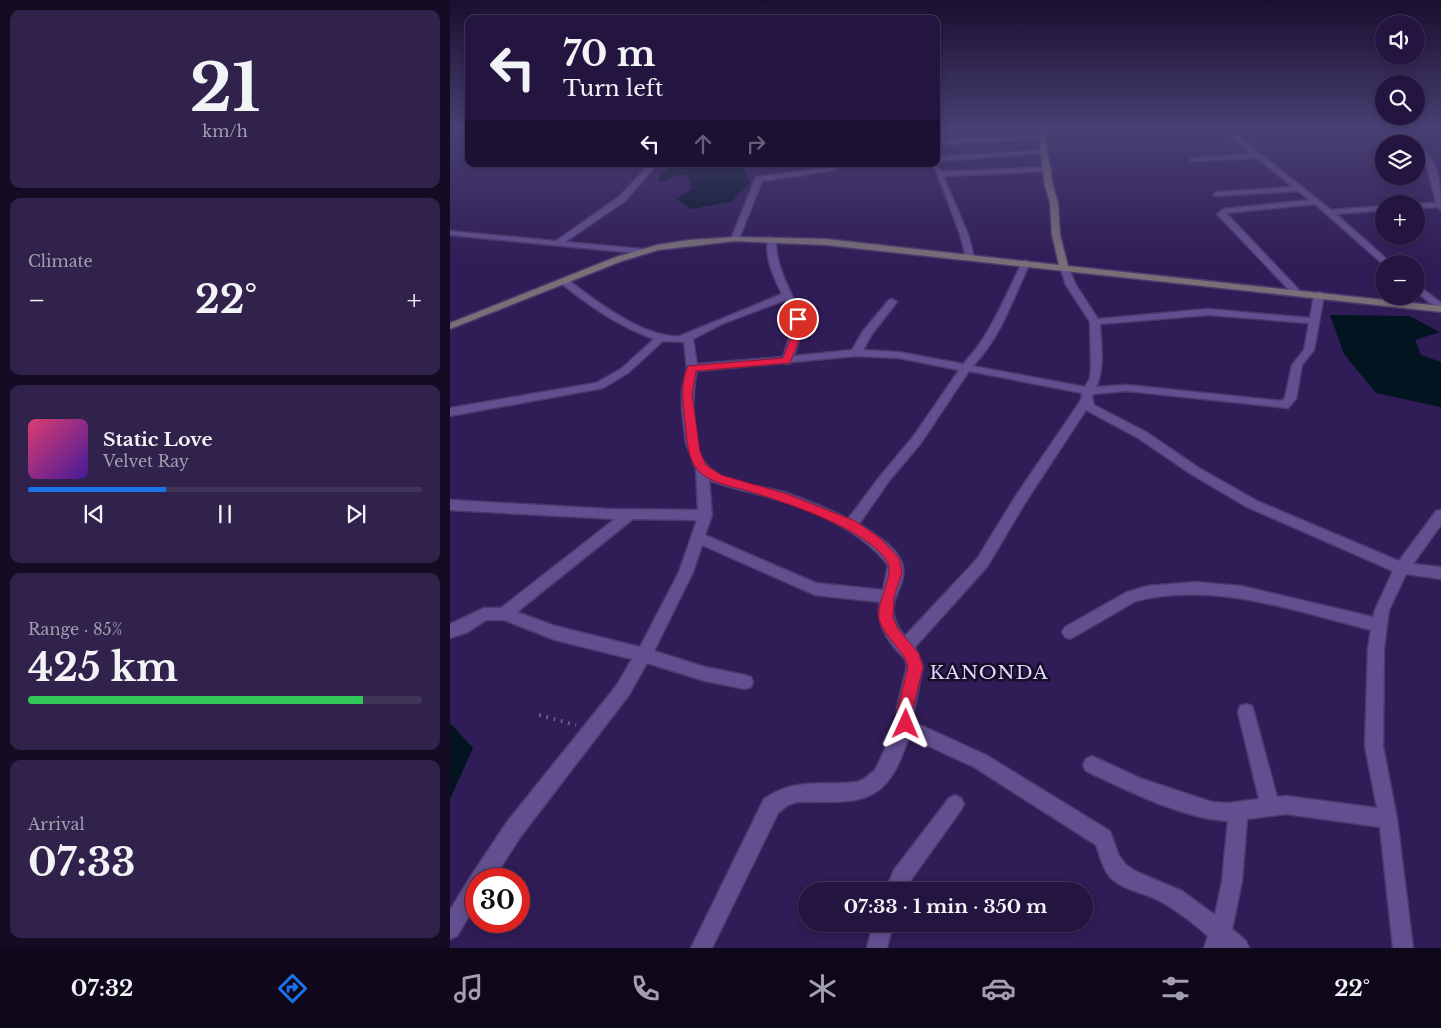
<!DOCTYPE html>
<html lang="en">
<head>
<meta charset="utf-8">
<style>
  body { margin:0; font-family:"Libre Baskerville",serif; background:#30224b; color:#f1f3f6; height:100vh; display:flex; flex-direction:column; font-size:19px; white-space:nowrap }
  * { box-sizing:border-box; margin:0 }
  p { font-size:16px; color:#a39fb1 }
  .icon { flex:none; width:28px; height:28px; fill:none; stroke:currentColor; stroke-width:2; stroke-linecap:round; stroke-linejoin:round }
  .map { position:relative; flex:1; overflow:hidden }
  .sheet { display:flex; flex-direction:column; gap:10px; padding:10px; background:#140c23; width:450px }
  .sheet>* { flex:none }
  .guide { position:absolute; left:15px; top:15px; width:475px; height:152px; border-radius:10px; box-shadow:0 2px 8px #0003,0 0 0 1px #413459; background:#241540; color:#f1f3f6; overflow:hidden }
  .fabs { position:absolute; left:925px; top:15px; display:grid; gap:10px }
  .fabs a { display:grid; place-items:center; width:50px; height:50px; border-radius:50%; background:#241540; box-shadow:0 2px 8px #0003,0 0 0 1px #413459; font-size:25px }
  .speed { position:absolute; left:15px; top:868px; display:flex; gap:10px; font-size:25px; font-weight:700; text-align:center }
  .speed>* { display:grid; place-content:center; width:65px; height:65px; border-radius:50%; background:#241540; box-shadow:0 2px 8px #0003,0 0 0 1px #413459; line-height:1 }
  .speed .limit { border:8px solid #d22; background:#fff; color:#111 }
  .pin { position:absolute; display:grid; place-items:center; width:42px; height:42px; color:#fff; margin:-21px; border:2px solid #fff; border-radius:50%; box-shadow:0 1px 5px #0007 }
  .me { position:absolute; width:55px; margin:-28px; rotate:1deg; stroke-linejoin:round; filter:drop-shadow(0 0 4px #0008) }
  .turn { display:flex; align-items:center; gap:18px; height:105px; padding:0 15px; font-size:22px }
  .turn .icon { width:65px; height:65px; stroke-width:2.5 }
  .turn b { display:block; font-size:35px; line-height:42px }
  .lanes { display:flex; align-items:center; height:48px; padding:0 15px; background:#0003; justify-content:center; gap:25px; direction:ltr }
  .lanes .off { opacity:.35 }
  .big { font-size:38px; font-weight:800; line-height:1.1 }
  .sheet .widget { flex:1; display:flex; flex-direction:column; justify-content:center; gap:8px; min-width:0; padding:0 18px; border-radius:10px; background:#30224b }
  .sheet .dial { align-items:center; gap:0 }
  .dial b { font-size:65px; line-height:1 }
  .song { display:flex; align-items:center; gap:15px }
  .cover { width:60px; height:60px; border-radius:8px; background:linear-gradient(135deg,hsl(340 70% 55%),hsl(260 70% 35%)) }
  .played { height:5px; border-radius:2px; background:linear-gradient(90deg,#1a73e8 35%,#413459 35%) }
  .keys { display:flex; justify-content:space-around; direction:ltr }
  .heat { display:flex; justify-content:space-between; align-items:center; font-size:28px; direction:ltr }
  .charge { height:8px; border-radius:4px; background:linear-gradient(90deg,#34c759 85%,#413459 0) }
  .trip { position:absolute; left:348px; top:882px; width:295px; height:50px; border-radius:25px; background:#241540; box-shadow:0 2px 8px #0003,0 0 0 1px #413459; font-weight:800; line-height:50px; text-align:center }
  .tab-bar { display:flex; height:80px; justify-content:space-around; align-items:center; background:#0e081a; color:#a39fb1 }
  .tab-bar .icon { width:35px; height:35px }
  .tab-bar .active { color:#1a73e8 }
  .tab-bar b { font-size:22px; color:#f1f3f6 }
  main { display:flex; flex:1; min-height:0 }
  .map>svg:first-child { display:block }
</style>
</head>
<body>
<main>
<section class="sheet">
<div class="widget dial"><b>21</b><p>km/h</p></div>
<div class="widget"><p>Climate</p>
<div class="heat"><a>−</a><b class="big">22°</b><a>+</a></div>
</div>
<div class="widget">
<div class="song"><i class="cover"></i><div><b>Static Love</b><p>Velvet Ray</p></div></div>
<div class="played"></div>
<div class="keys"><svg class="icon" aria-label="previous" viewBox="0 0 24 24"><path d="M18 5L8 12l10 7zM5 5v14"/></svg><svg class="icon" aria-label="pause" viewBox="0 0 24 24"><path d="M8 5v14M16 5v14"/></svg><svg class="icon" aria-label="next" viewBox="0 0 24 24"><path d="M6 5l10 7-10 7zM19 5v14"/></svg></div>
</div>
<div class="widget"><p>Range · 85%</p><b class="big">425 km</b><div class="charge"></div></div>
<div class="widget"><p>Arrival</p><b class="big">07:33</b></div>
</section>
<div class="map">
<svg width="991" height="948" viewBox="0 0 991 948">
  <rect width="100%" height="100%" fill="#301c56"/>
  <path fill="#011420" d="M222,164H268L294,168L300,183L280,202L241,209L226,199L242,189L238,176L230,174L209,183V177Z
    M880,315L959,316L990,332L965,340L971,355L991,362V407L926,393L894,354Z
    M0,723L23,748L0,799Z"/>
  <g fill="none" stroke-linecap="round" stroke-linejoin="round">
    <defs>
      <path id="street" d="M773,130H780L881,210L934,206V210L886,214L942,264L934,265L865,204L776,213L851,292L846,295L843,294L767,214L774,209L860,200L848,191L765,196L764,194L768,192L843,187L807,158L741,161L740,160L743,158L802,154Z
        M951,130H963L951,134L965,144H957L942,133Z
        M594,136V138L592,139L486,144V140Z
        M966,144C989,156 991,188 991,210L987,207L966,208V204L986,203L977,166L966,150Z
        M596,150L597,151L594,153L486,161V157Z
        M200,164H207L175,201L115,242L193,249L196,250V254L0,235V231L106,241L169,197Z
        M383,164H389L385,170L312,181L289,239L282,241L281,239L306,177L378,168Z
        M485,168H489L492,172L598,167L602,169L598,171L493,176L518,234L524,257L520,260L516,257L510,234Z
        M319,237L326,239C325,271 344,294 354,323L344,356L402,350L413,331L439,300L442,299L447,302L422,334L413,350L449,352L513,364C541,335 554,298 572,263L576,260L580,263C563,298 551,337 523,366L635,387L640,378L641,367L640,322L616,285L610,267L611,265L618,267L626,285L648,319L758,309L860,318L864,295L869,292L872,293L874,295L864,350L852,365L846,399L838,408L677,391L643,394L642,397L644,405L696,432L749,468L807,501L949,561L986,511L991,510V525L963,564L991,567V579L956,574L939,610L934,648L933,746L947,819L963,948H943L930,827L836,814L797,819L792,881L782,929L796,941L799,948H754L758,936C743,923 727,910 708,900C693,892 672,890 660,877C652,868 650,855 646,845L524,767L459,737C453,752 448,770 437,782C415,809 377,800 347,802L338,805L328,813L262,948H241L314,799C345,777 372,786 407,782L414,779L425,770L448,722L447,707L457,666C456,659 453,657 449,653C436,639 426,621 430,602L365,595L252,545L243,572L204,651L255,667L295,675L301,677L303,682L301,687L295,689L255,681L197,663L179,695L71,836L43,879H26V904L7,936L0,939V910L19,879L57,822L167,685L182,659L105,640L54,620H36L18,632L0,638V624L34,608H51L165,519L0,510V500L159,509L248,510L246,469L236,443L232,410V391L237,368L234,342L213,341L178,373L153,388L0,416V408L146,383L171,369L204,339C170,327 139,306 111,283V279H117C144,300 195,339 230,336L332,294C324,277 313,256 319,237ZM335,300L344,323L333,357L247,364L243,339L272,324ZM758,315L859,323L854,350L842,365L835,398L831,401L677,385L646,387C655,368 651,345 650,324ZM406,356L449,358L509,370L463,437L431,475L398,519C378,508 356,500 334,492C311,485 273,485 256,464C240,446 242,393 247,371L333,363L337,364L342,362ZM519,371L632,393L631,400L565,497L527,559L455,636C426,603 461,588 452,563C446,546 423,533 409,524L439,481L471,443ZM636,410L688,438L741,474L797,507L943,571L925,610L923,617L791,586L745,582L698,586L677,592L615,627L612,632L615,637L620,639L686,601C764,581 845,611 921,630L918,648L915,746L927,808L836,796L827,797L804,712L802,706L796,704L790,706L788,712L809,799L778,803L762,802L692,779L642,756L636,759L633,765L636,771C676,790 734,819 778,821L772,881L765,915L732,891L687,872L676,865L669,856L660,831L536,755L468,724L463,715L473,666L465,647L537,567L575,503ZM259,480C277,488 296,491 315,496C358,507 410,529 438,565L433,590L366,583L255,535L262,515ZM183,519L247,520L229,572L190,647L105,626L67,612Z
        M966,284L991,303V311L966,292Z
        M505,795L511,798L514,804L511,810L458,884L455,891H435L444,870L499,798Z
        M423,924H443L437,948H417Z"/>
      <path id="secondary" d="M588,130H594L603,186L608,203L610,235L618,266L991,306V312L376,245L285,241L208,250L172,261L0,329V323L166,257L207,245L239,240L285,237L376,239L609,265L602,235L600,203L595,186Z"/>
    </defs>
    <use href="#street" stroke="#4d386c" stroke-width="3"/>
    <use href="#secondary" stroke="#4d386c" stroke-width="3"/>
    <path stroke="#68588b" stroke-width="4" stroke-dasharray="2 5.5" stroke-linecap="butt" d="M89,715L126,725"/>
    <use href="#street" fill="#614f8f" fill-rule="evenodd"/>
    <use href="#secondary" fill="#786f77" fill-rule="evenodd"/>
  </g>
  <linearGradient id="sky" x2="0" y2="1"><stop stop-color="#1a0f2f"/><stop offset="0.49" stop-color="#484073"/><stop offset="1" stop-color="#484073" stop-opacity="0"/></linearGradient>
  <rect width="991" height="263" fill="url(#sky)"/>
  <path fill="#e11d48" stroke="#92132f" d="M345,317L352,319L353,330L340,363L246,371L242,394L250,452L256,465L271,475L337,494L405,521L430,538L449,558L452,572L444,597L443,618L448,629L469,654L473,667L462,712L464,724L462,729L456,731L451,729L447,712L458,667C455,650 434,638 429,619C426,603 444,575 438,563C420,529 331,501 295,490C280,486 257,482 247,469C237,457 237,437 235,422C233,403 230,384 238,366L333,358L344,330Z"/>
  <g text-anchor="middle" dominant-baseline="central" stroke-width="5" stroke-linejoin="round" paint-order="stroke">
    <g font-size="19" letter-spacing="1" fill="#ded6fb" stroke="#160e27">
      <text x="539" y="672">KANONDA</text>
    </g>
  </g>
</svg>
<div class="fabs">
<a><svg class="icon" aria-label="sound" viewBox="0 0 24 24"><path d="M4 9h4l5-4v14l-5-4H4zM17 9q2 3 0 6"/></svg></a>
<a><svg class="icon" aria-label="search" viewBox="0 0 24 24"><circle cx="10" cy="10" r="6"/><path d="M15 15l6 6"/></svg></a>
<a><svg class="icon" aria-label="layers" viewBox="0 0 24 24"><path d="M12 4l9 5-9 5-9-5zM3 14l9 5 9-5"/></svg></a>
<a>+</a>
<a>−</a>
</div>
<div class="speed"><div class="limit">30</div></div>
<div class="pin" style="left:348px;top:319px;background:#d93025"><svg class="icon" aria-label="arrive" viewBox="0 0 24 24"><path d="M6 21V4h12l-3 4 3 4H6"/></svg></div>
<svg class="me" style="left:456px;top:724px" viewBox="-20 -20 40 40"><path d="M0-17L14 15 0 8-14 15z" fill="#e11d48" stroke="#fff" stroke-width="4"/></svg>
<div class="trip">07:33 · 1 min · 350 m</div>
<div class="guide">
<div class="turn"><svg class="icon" aria-label="left" viewBox="0 0 24 24"><path d="M17 20v-9H6M10 6l-5 5 5 5"/></svg><div><b>70 m</b>Turn left</div></div>
<div class="lanes"><svg class="icon" aria-label="left" viewBox="0 0 24 24"><path d="M17 20v-9H6M10 6l-5 5 5 5"/></svg><svg class="icon off" aria-label="ahead" viewBox="0 0 24 24"><path d="M12 20V5M6 11l6-6 6 6"/></svg><svg class="icon off" aria-label="right" viewBox="0 0 24 24"><path d="M7 20v-9h11M14 6l5 5-5 5"/></svg></div>
</div>
</div>
</main>
<nav class="tab-bar">
<b>07:32</b>
<svg class="icon active" aria-label="directions" viewBox="0 0 24 24"><path d="M12 3l9 9-9 9-9-9zM9 14v-3h6M13 9l2 2-2 2"/></svg>
<svg class="icon" aria-label="music" viewBox="0 0 24 24"><path d="M9 18V5l10-2v13"/><circle cx="6" cy="18" r="3"/><circle cx="16" cy="16" r="3"/></svg>
<svg class="icon" aria-label="phone" viewBox="0 0 24 24"><path d="M5 4h4l2 5-3 2q2 4 5 5l2-3 5 2v4C11 20 4 13 5 4z"/></svg>
<svg class="icon" aria-label="climate" viewBox="0 0 24 24"><path d="M12 3v18M4 7l16 10M4 17L20 7"/></svg>
<svg class="icon" aria-label="car" viewBox="0 0 24 24"><path d="M5 17H2v-5l4-1 3-4h7l3 4 3 1v5h-3M9 17h6M6 11h13"/><circle cx="7" cy="17" r="2"/><circle cx="17" cy="17" r="2"/></svg>
<svg class="icon" aria-label="filters" viewBox="0 0 24 24"><path d="M4 7h16M4 17h16"/><circle cx="9" cy="7" r="2"/><circle cx="15" cy="17" r="2"/></svg>
<b>22°</b>
</nav>
</body>
</html>
